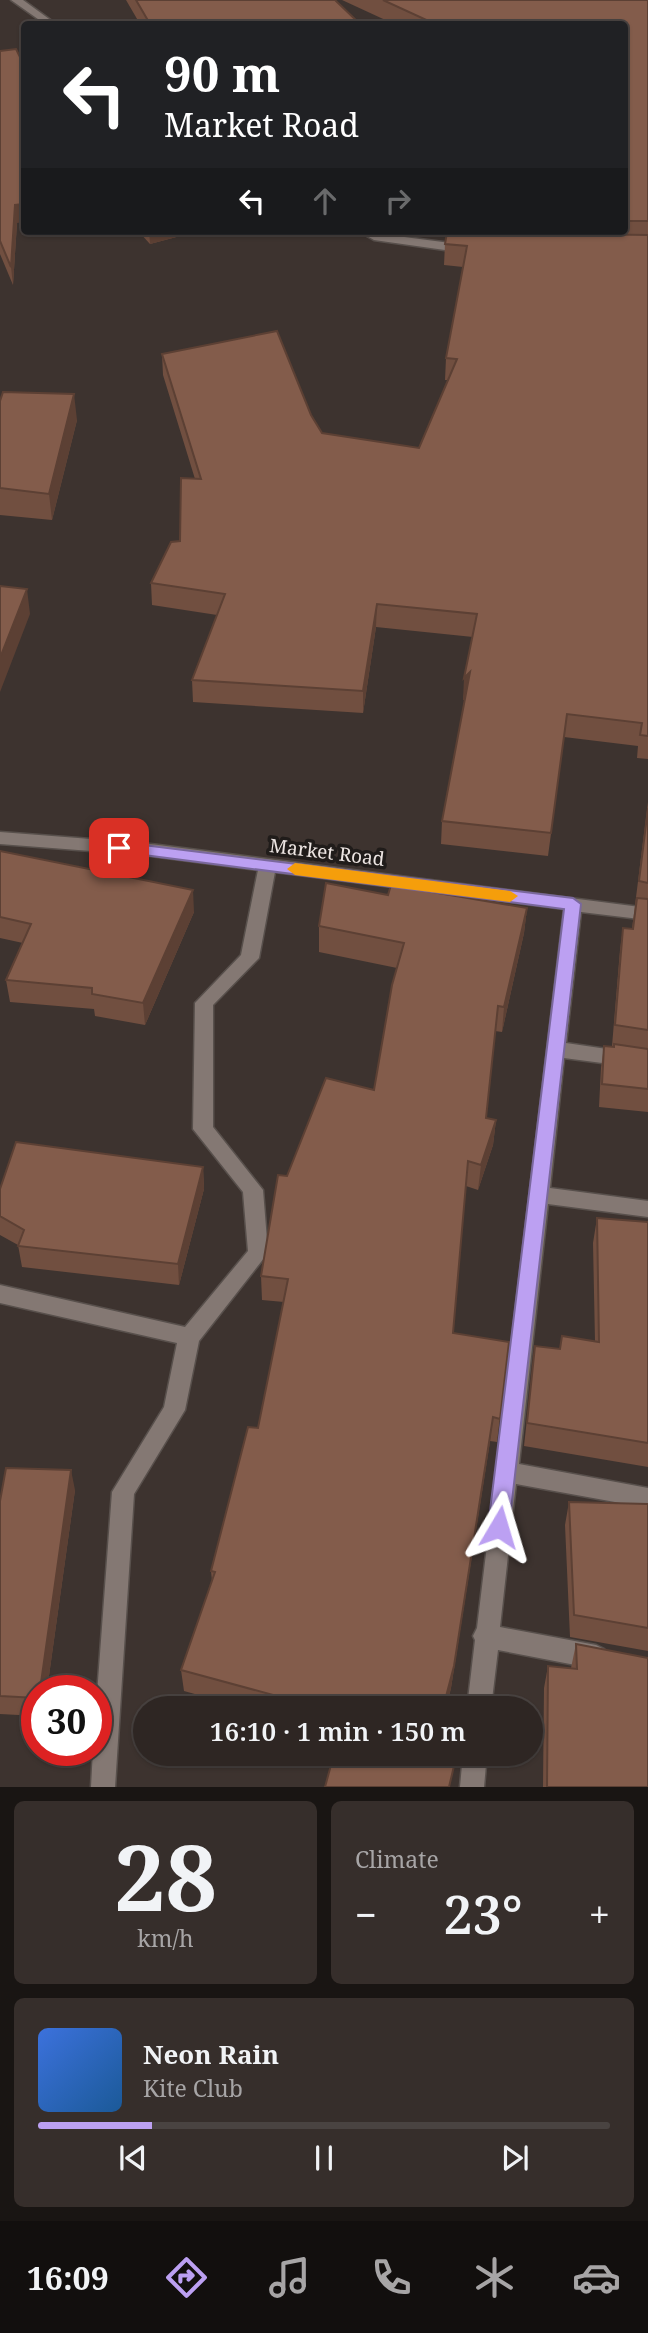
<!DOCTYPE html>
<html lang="en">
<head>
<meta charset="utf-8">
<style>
  body { margin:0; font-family:"Noto Serif",serif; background:#362e2b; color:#f1f3f6; height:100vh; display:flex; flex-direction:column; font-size:26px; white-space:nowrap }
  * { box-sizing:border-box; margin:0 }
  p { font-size:23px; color:#a7a5a6 }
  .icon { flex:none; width:38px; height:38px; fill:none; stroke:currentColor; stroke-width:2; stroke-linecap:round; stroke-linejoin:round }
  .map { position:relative; height:1787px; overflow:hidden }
  .side { display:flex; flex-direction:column; gap:14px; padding:14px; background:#191513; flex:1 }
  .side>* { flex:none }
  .banner { position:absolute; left:21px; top:21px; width:607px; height:214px; border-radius:7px; box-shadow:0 2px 5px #0004,0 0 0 2px #494341; background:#202124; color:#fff; overflow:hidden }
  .speed { position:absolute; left:21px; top:1675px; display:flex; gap:14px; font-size:35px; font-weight:700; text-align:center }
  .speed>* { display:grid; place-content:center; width:91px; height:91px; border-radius:50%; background:#2e2623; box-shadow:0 2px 5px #0004,0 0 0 2px #494341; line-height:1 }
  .speed .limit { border:10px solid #d22; background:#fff; color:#111 }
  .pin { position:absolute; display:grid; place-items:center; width:60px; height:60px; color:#fff; margin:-30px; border-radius:14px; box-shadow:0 4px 10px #0006 }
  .me { position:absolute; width:77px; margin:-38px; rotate:7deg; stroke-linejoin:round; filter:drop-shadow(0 0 5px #0008) }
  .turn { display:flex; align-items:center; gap:24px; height:147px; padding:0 28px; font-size:32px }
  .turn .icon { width:91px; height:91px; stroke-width:2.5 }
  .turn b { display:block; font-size:49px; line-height:60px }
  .lanes { display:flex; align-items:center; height:66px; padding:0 28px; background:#0003; justify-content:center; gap:35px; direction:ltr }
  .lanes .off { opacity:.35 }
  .big { font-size:52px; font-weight:600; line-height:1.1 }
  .side .widget { flex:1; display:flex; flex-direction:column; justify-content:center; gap:10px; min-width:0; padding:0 24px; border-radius:10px; background:#362e2b }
  .side .dial { align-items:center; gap:0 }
  .dial b { font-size:91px; line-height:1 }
  .song { display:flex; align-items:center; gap:21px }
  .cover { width:84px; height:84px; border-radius:10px; background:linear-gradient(135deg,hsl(220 70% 55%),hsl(210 70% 35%)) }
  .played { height:7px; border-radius:4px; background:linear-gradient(90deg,#bca0f2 20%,#494341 20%) }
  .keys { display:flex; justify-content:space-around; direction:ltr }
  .heat { display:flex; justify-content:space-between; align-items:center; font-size:38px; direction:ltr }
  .side .tiles { flex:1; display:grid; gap:14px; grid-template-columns:1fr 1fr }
  .widget:last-child { grid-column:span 2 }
  .trip { position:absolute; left:133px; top:1696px; width:410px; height:70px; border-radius:35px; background:#2e2623; box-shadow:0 2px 5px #0004,0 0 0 2px #494341; font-weight:600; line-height:70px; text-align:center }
  .menu { display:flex; height:112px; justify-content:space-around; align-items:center; background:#120f0e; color:#a7a5a6 }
  .menu .icon { width:49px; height:49px }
  .menu .current { color:#bca0f2 }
  .menu b { font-size:32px; color:#f1f3f6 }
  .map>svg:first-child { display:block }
</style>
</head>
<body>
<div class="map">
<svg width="648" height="1787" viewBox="0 0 648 1787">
  <rect width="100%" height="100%" fill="#3d332f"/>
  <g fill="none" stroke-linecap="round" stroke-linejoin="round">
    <defs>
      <path id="minor" d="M11,0H23L56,24H45Z
        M358,231L466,245L472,249L466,253L374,240Z
        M0,832L143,843L648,908V920L581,912L566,1043L648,1055V1069L564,1058L550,1188L648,1201V1217L548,1204L519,1464L648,1488V1508L516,1484L500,1627L596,1645L604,1649L608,1657L604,1665L596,1669L498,1650L491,1708H467L475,1640L473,1636L477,1628L564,909L275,872L259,958L213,1005V1127L263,1190L268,1253L199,1341L185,1410L134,1494L115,1787H91L93,1750H96V1708L112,1492L164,1407L177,1343L0,1303V1285L185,1327L248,1251L243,1192L193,1129L195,1003L241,955L258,870L143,855L0,844Z
        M463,1754H487L484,1787H460Z"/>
    </defs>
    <use href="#minor" stroke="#58504c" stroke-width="3"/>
    <use href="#minor" fill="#847873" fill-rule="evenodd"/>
  </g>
  <path fill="#714f40" d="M126,0H335L360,24H140Z
    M342,0H648V759L637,758L638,746L564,737L548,856L441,844L442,821L466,698L463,700L473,637L376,627L363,713L193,702L192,680L217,615L152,605L151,583L180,541L195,479L163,375L162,354L311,415L322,433L419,448L448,380H445L446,358L463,267L444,265L445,244L449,231H625V24H394Z
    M0,51L17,223L13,285L0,254Z
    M138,231H199L150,244Z
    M0,401L77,420L52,520L0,515Z
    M648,802V1112L599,1107L601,1068L604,1046H612L620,950L623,928L632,929Z
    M0,851L194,912L145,1025L95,1016L94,1009L10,1002L6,980L23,943L0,938Z
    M388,895L527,908L524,933L502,1032L495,1031L486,1118L496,1120L493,1145L478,1190L466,1186L453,1333L509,1342L497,1442L490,1441L451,1688L446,1708H245L184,1691L181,1670L212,1581L211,1571L258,1428L284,1302L262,1300L261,1276L287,1176L374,1090L397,968L319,952V926Z
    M203,1167L204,1189L179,1285L22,1267L18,1245L0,1235V1189Z
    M597,1218L648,1222V1467L524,1446L535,1346L560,1349L595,1341L593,1243Z
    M75,1490L47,1690H37V1716L0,1714V1501Z
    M569,1502L648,1504V1651L570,1637L565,1525Z
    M576,1644L648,1787H543L544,1688L548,1666L571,1668Z"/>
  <path fill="#5c4034" d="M24,204V222L17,223L13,285L11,267L15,205Z
    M149,231H199L150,244Z
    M74,394L77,420L52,520L49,494Z
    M27,589L30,614L0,692V658Z
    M377,604L376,627L363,713V691Z
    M470,672L469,694L463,700L464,678Z
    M193,890L194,912L145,1025L143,1003Z
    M527,908L524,933L502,1032L504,1007Z
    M496,1120L493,1145L478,1190L481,1165Z
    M203,1167L204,1189L179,1285L178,1264Z
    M493,1417L490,1441L451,1688L446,1708H443Z
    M71,1470L75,1490L47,1690H40Z
    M432,1754H435L428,1780L430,1760Z"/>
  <path fill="#835c4b" stroke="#5c4034" stroke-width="2" d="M136,0H335L360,24H150Z
    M383,0H648V221H625V24H435Z
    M16,49L24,65V204L15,205L11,267L0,241V51Z
    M447,232L648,235V736L640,735L642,723L567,714L551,833L442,821L470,672L464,678L477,614L377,604L363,691L192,680L225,594L151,583L171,542L180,541L181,478L201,479L162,354L277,331L311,415L322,433L419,448L457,359L446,358L467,246L445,244Z
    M3,392L74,394L49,494L0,488V401Z
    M0,586L27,589L0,658Z
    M648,808V883L639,881Z
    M0,851L193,890L143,1003L92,994V988L6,980L31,924L0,917Z
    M326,883L388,895L391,885L527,908L504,1007L498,1006L486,1118L496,1120L481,1165L468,1161L453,1333L509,1342L500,1419L493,1417L454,1666L443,1708H321L181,1670L215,1572L211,1571L248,1427L258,1428L288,1279L261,1276L278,1175L287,1176L326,1078L374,1090L392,985L404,943L319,926Z
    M637,898L648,899V1030L615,1025L623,928L633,929Z
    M614,1044L648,1049V1089L602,1084L604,1046L614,1047Z
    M16,1142L203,1167L178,1264L18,1246L24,1230L0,1216V1189Z
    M597,1218L648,1222V1443L527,1423L535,1346L560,1349L562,1336L599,1342Z
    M6,1468L71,1470L40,1690H37V1698L0,1696V1501Z
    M569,1502L648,1504V1628L574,1615Z
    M576,1644L648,1658V1787H547L548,1666L577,1669Z
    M334,1754H432L430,1760L454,1766L449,1787H325Z"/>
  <path fill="#bca0f2" stroke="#7a689d" stroke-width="2" d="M119,842L573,898L581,904L509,1527L506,1534L499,1536L491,1534L488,1527L564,909L113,851L111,848L113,844Z"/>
  <path fill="#f59e0b" d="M295,863L510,891L518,896L510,902L295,875L287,869Z"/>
  <g text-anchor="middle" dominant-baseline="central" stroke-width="7" stroke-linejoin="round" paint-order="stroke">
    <g font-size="19" fill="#ece5e2" stroke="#201c1a">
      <text transform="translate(327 852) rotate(7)">Market Road</text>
    </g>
  </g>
</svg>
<div class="speed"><div class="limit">30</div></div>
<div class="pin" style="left:119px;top:848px;background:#d93025"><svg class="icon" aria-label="arrive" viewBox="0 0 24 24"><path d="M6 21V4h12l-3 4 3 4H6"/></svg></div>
<svg class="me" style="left:499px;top:1527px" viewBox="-20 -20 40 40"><path d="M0-17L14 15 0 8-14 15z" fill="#bca0f2" stroke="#fff" stroke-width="4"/></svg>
<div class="trip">16:10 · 1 min · 150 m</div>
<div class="banner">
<div class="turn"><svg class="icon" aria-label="left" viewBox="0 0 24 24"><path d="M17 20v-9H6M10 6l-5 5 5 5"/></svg><div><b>90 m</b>Market Road</div></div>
<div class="lanes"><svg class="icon" aria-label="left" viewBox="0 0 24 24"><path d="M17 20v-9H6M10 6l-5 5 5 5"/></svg><svg class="icon off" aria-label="ahead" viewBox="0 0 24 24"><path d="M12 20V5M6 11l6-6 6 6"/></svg><svg class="icon off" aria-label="right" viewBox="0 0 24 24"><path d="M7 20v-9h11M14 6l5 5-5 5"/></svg></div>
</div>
</div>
<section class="side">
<div class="tiles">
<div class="widget dial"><b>28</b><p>km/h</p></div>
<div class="widget"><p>Climate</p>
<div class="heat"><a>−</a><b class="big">23°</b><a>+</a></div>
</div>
<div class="widget">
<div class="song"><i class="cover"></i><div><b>Neon Rain</b><p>Kite Club</p></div></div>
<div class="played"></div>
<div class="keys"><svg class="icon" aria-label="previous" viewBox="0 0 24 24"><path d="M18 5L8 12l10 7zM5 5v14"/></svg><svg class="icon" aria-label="pause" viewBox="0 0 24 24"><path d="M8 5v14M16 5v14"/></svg><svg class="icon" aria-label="next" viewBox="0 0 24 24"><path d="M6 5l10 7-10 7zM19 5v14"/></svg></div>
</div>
</div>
</section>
<nav class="menu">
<b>16:09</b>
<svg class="icon current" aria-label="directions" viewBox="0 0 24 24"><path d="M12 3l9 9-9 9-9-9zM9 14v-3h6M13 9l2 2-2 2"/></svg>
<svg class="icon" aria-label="music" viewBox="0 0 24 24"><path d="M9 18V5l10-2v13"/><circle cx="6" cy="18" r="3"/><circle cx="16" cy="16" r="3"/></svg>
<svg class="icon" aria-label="phone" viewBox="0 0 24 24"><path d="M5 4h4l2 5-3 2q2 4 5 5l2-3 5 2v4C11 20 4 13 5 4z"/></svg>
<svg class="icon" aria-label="climate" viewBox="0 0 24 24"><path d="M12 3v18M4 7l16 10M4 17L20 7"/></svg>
<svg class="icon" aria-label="car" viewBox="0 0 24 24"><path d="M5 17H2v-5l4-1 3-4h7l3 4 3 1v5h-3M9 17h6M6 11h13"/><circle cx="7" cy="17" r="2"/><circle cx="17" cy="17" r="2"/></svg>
</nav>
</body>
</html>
